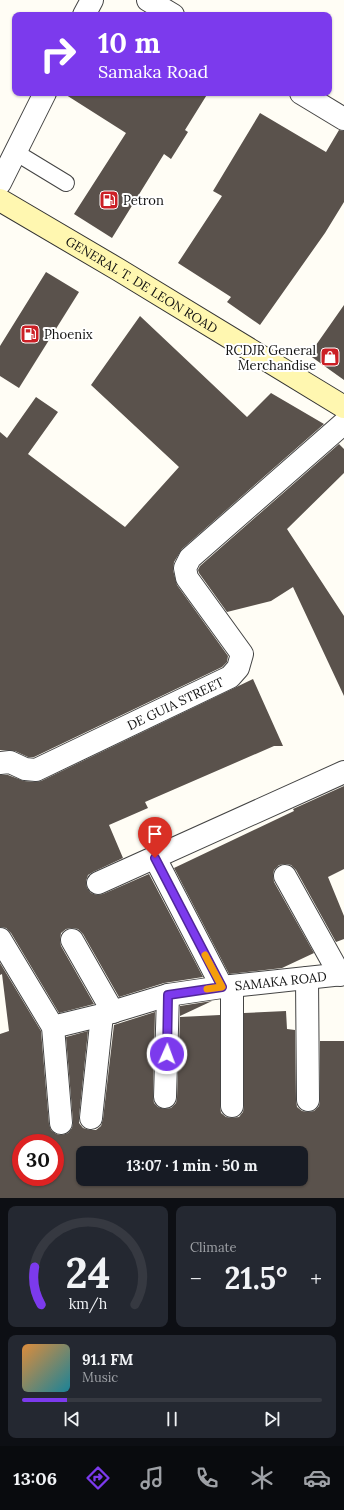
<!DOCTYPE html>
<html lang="en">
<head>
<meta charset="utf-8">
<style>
  body { margin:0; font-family:Lora,serif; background:#242831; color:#f1f3f6; height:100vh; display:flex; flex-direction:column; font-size:15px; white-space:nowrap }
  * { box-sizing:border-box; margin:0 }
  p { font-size:13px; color:#9ea1a6 }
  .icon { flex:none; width:22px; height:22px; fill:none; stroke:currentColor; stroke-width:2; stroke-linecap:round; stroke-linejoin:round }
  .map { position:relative; height:1198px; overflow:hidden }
  .sheet { display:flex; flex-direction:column; gap:8px; padding:8px; background:#0d0f14; flex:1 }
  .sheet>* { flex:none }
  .guide { position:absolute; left:12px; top:12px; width:320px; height:84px; border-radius:8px; box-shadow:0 1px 3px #0004; background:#7c3aed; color:#fff; overflow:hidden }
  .speed { position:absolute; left:12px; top:1134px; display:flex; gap:8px; font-size:20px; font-weight:700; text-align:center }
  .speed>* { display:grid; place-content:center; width:52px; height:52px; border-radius:50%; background:#171b24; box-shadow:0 1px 3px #0004; line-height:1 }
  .speed .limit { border:6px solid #d22; background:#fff; color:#111 }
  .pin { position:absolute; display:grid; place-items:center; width:34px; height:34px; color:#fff; margin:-41px -17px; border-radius:50% 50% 50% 0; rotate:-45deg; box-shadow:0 0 4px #0007 }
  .pin .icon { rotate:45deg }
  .me { position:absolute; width:44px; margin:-22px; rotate:2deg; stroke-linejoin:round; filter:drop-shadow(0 0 3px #0008) }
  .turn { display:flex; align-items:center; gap:14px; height:84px; padding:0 20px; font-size:18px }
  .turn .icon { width:52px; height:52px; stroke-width:2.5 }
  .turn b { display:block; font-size:28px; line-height:34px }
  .big { font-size:30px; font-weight:800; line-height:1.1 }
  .sheet .widget { flex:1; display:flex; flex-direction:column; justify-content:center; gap:6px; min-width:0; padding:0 14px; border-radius:8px; background:#242831 }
  .sheet .dial { align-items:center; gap:0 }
  .dial svg { height:104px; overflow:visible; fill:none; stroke:#363941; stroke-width:7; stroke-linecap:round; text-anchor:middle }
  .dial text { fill:#f1f3f6; stroke:none }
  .song { display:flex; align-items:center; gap:12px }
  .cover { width:48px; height:48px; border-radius:6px; background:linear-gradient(135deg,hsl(30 70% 55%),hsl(190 70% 35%)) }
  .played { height:4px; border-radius:2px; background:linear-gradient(90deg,#7c3aed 15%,#363941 15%) }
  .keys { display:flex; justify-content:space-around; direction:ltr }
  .heat { display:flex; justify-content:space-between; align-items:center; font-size:22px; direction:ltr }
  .sheet .tiles { flex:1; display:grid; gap:8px; grid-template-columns:1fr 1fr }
  .widget:last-child { grid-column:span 2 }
  .trip { position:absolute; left:76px; top:1146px; width:232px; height:40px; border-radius:8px; background:#171b24; box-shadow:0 1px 3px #0004; font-weight:800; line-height:40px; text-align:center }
  .dock { display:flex; height:64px; justify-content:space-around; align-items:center; background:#090b0e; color:#9ea1a6 }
  .dock .icon { width:28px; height:28px }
  .dock .selected { color:#7c3aed }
  .dock b { font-size:18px; color:#f1f3f6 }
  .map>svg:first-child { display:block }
</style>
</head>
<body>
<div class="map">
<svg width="344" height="1198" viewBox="0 0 344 1198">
  <rect width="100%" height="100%" fill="#fffdf5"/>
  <path fill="#5a524c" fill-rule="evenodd" d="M63,93H208L185,130L188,132L171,159L164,154L112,238L74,214L126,133Z
    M260,113L326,152L339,130L344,131V202L325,233L260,325L227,302L231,297L178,263L222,196L213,191Z
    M46,272L79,292L19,388L0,376V346Z
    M344,305V380L309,355Z
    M140,316L247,417L271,393L324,424L182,549L174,562L173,570L177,585L228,656L227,662L222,667L34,757H28L15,751L0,750V432L7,438L36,397L58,412L28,454L125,527L179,467L91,385Z
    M339,444L344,449V473L287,529L344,616V696L293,587L271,601L227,612L199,573L198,570L200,566Z
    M253,679L283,746H274L145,802L148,808L109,825L123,858L93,872L88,875L86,881L87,888L91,893L97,895L103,894L149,874L203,977L164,983L119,997L83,934L78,929L72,928L66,929L61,933L60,940L61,946L94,1004L59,1013L11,933L6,928L0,927V775H8L24,781L35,782L41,781Z
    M344,786V869L328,877L344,916V939L336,942L296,870L291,865L286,864L279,865L274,870L273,875L274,882L314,953L282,968L229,974L174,868L294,811L293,809Z
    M0,963L41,1031L49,1124L51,1130L56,1134L62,1135L68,1133L72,1128L73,1122L66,1037L88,1031L79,1117V1123L83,1128L90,1130H96L101,1126L103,1119L114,1025L155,1012L153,1097L154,1103L158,1107L165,1109L171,1108L176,1103L177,1098L180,1017L220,1015V1106L221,1113L226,1117L232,1118L239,1117L243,1112L244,1106V1013L286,1011L287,1029L295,1030L296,1100L297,1107L302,1111L308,1112L314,1111L319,1106L320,1100V1041H344V1198H0V1034L9,1031L2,974L0,975ZM21,1143H55V1177H21ZM83,1153H301V1179H83Z
    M212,1001L180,1016V1006Z"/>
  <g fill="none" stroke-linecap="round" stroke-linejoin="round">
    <defs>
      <path id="service" d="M15,152L66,183"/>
      <g id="minor">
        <path d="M148,0L173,15"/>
        <path d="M301,93L344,119"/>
        <path id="s1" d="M0,763L10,762L25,769L36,770L230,677L238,668L242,654L187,578L185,568L190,558L344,423"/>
        <path d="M155,858L222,987"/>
        <path d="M285,876L340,975"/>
        <path d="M98,883L344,772"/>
        <path d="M0,939L53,1027L61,1123"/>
        <path d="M72,940L113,1012"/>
        <path d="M307,978L308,1100"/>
        <path id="s2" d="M53,1027L102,1015L168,995L222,987L344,974"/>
        <path d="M165,1097L168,995"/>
        <path d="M232,1106V986"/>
        <path d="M91,1118L102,1015"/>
      </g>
      <path id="tertiary" d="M84,15L92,0
        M0,183L45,93"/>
      <g id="secondary">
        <path id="s3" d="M0,200L119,270L344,407"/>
      </g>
    </defs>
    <use href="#service" stroke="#444" stroke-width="18"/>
    <use href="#minor" stroke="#444" stroke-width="24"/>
    <use href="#tertiary" stroke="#444" stroke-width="24"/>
    <use href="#secondary" stroke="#333" stroke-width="24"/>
    <use href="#service" stroke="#fff" stroke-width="16"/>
    <use href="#minor" stroke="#fff" stroke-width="22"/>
    <use href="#tertiary" stroke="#fff" stroke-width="22"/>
    <use href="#secondary" stroke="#fff7b0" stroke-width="22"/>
  </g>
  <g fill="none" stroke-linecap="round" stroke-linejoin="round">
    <defs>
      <path id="route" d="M155,858L222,987L168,995L167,1054"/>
    </defs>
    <use href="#route" stroke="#51269a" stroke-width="10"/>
    <use href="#route" stroke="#7c3aed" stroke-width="7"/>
    <path stroke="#f59e0b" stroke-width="7" d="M205,955L222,987L207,989"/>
  </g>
  <defs>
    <symbol id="fuel-square" viewBox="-11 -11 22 22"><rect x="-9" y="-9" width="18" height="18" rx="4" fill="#cb1f25" stroke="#fff"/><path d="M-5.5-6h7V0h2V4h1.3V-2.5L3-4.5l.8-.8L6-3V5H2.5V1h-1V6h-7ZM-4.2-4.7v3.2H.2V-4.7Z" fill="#fff"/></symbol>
    <symbol id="shop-square" viewBox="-11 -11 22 22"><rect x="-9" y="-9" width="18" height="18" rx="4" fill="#cb1f25" stroke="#fff"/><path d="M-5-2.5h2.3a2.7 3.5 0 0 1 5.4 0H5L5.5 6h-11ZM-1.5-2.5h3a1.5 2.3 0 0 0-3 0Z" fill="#fff"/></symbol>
  </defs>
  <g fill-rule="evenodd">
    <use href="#fuel-square" x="98" y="189" width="22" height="22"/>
    <use href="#fuel-square" x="19" y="323" width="22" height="22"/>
    <use href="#shop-square" x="319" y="346" width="22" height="22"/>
  </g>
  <g text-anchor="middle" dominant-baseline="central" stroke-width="4" stroke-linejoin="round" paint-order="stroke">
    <g font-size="13" fill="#111" stroke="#fff" text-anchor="start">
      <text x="123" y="200">Petron</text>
      <text x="44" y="334">Phoenix</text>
      <text x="316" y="350" text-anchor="end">RCDJR General<tspan x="316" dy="15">Merchandise</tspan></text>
    </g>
    <g font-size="13" fill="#111" stroke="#fff">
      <text stroke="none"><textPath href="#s3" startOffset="165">GENERAL T. DE LEON ROAD</textPath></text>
      <text stroke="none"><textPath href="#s1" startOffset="192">DE GUIA STREET</textPath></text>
      <text stroke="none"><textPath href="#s2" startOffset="233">SAMAKA ROAD</textPath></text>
    </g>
  </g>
</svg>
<div class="speed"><div class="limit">30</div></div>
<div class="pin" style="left:155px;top:858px;background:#d93025"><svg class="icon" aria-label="arrive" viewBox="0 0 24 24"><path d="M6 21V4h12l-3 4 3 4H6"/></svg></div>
<svg class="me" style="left:167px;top:1054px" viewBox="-20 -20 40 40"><circle r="17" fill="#7c3aed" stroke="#fff" stroke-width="3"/><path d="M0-11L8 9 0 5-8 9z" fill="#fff"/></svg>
<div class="trip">13:07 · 1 min · 50 m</div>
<div class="guide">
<div class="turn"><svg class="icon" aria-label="right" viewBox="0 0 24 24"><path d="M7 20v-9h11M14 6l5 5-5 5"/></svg><div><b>10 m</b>Samaka Road</div></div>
</div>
</div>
<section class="sheet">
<div class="tiles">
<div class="widget dial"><svg viewBox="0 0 100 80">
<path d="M14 69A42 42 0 1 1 86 69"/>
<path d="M14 69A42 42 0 0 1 9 40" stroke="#7c3aed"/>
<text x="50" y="56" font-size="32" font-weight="700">24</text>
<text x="50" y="72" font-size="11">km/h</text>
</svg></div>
<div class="widget"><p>Climate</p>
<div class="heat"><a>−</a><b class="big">21.5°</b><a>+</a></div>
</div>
<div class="widget">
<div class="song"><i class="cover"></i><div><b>91.1 FM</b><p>Music</p></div></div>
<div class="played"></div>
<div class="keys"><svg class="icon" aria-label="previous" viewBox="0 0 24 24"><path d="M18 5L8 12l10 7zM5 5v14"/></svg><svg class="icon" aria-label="pause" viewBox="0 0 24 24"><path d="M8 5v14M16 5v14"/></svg><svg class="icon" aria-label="next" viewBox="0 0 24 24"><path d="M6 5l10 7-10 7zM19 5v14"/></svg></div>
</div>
</div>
</section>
<nav class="dock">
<b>13:06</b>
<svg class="icon selected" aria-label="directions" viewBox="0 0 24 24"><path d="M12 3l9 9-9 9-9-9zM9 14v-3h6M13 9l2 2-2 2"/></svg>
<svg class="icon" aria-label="music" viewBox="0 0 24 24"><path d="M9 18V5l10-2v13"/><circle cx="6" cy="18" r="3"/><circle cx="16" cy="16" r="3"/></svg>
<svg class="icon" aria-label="phone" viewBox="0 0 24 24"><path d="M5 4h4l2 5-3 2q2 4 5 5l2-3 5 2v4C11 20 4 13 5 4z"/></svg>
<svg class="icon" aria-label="climate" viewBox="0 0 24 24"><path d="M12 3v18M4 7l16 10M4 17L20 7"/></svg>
<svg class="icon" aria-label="car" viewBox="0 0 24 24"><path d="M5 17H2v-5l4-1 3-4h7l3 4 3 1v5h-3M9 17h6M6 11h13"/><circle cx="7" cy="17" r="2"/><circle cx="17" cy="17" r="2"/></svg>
</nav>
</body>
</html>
